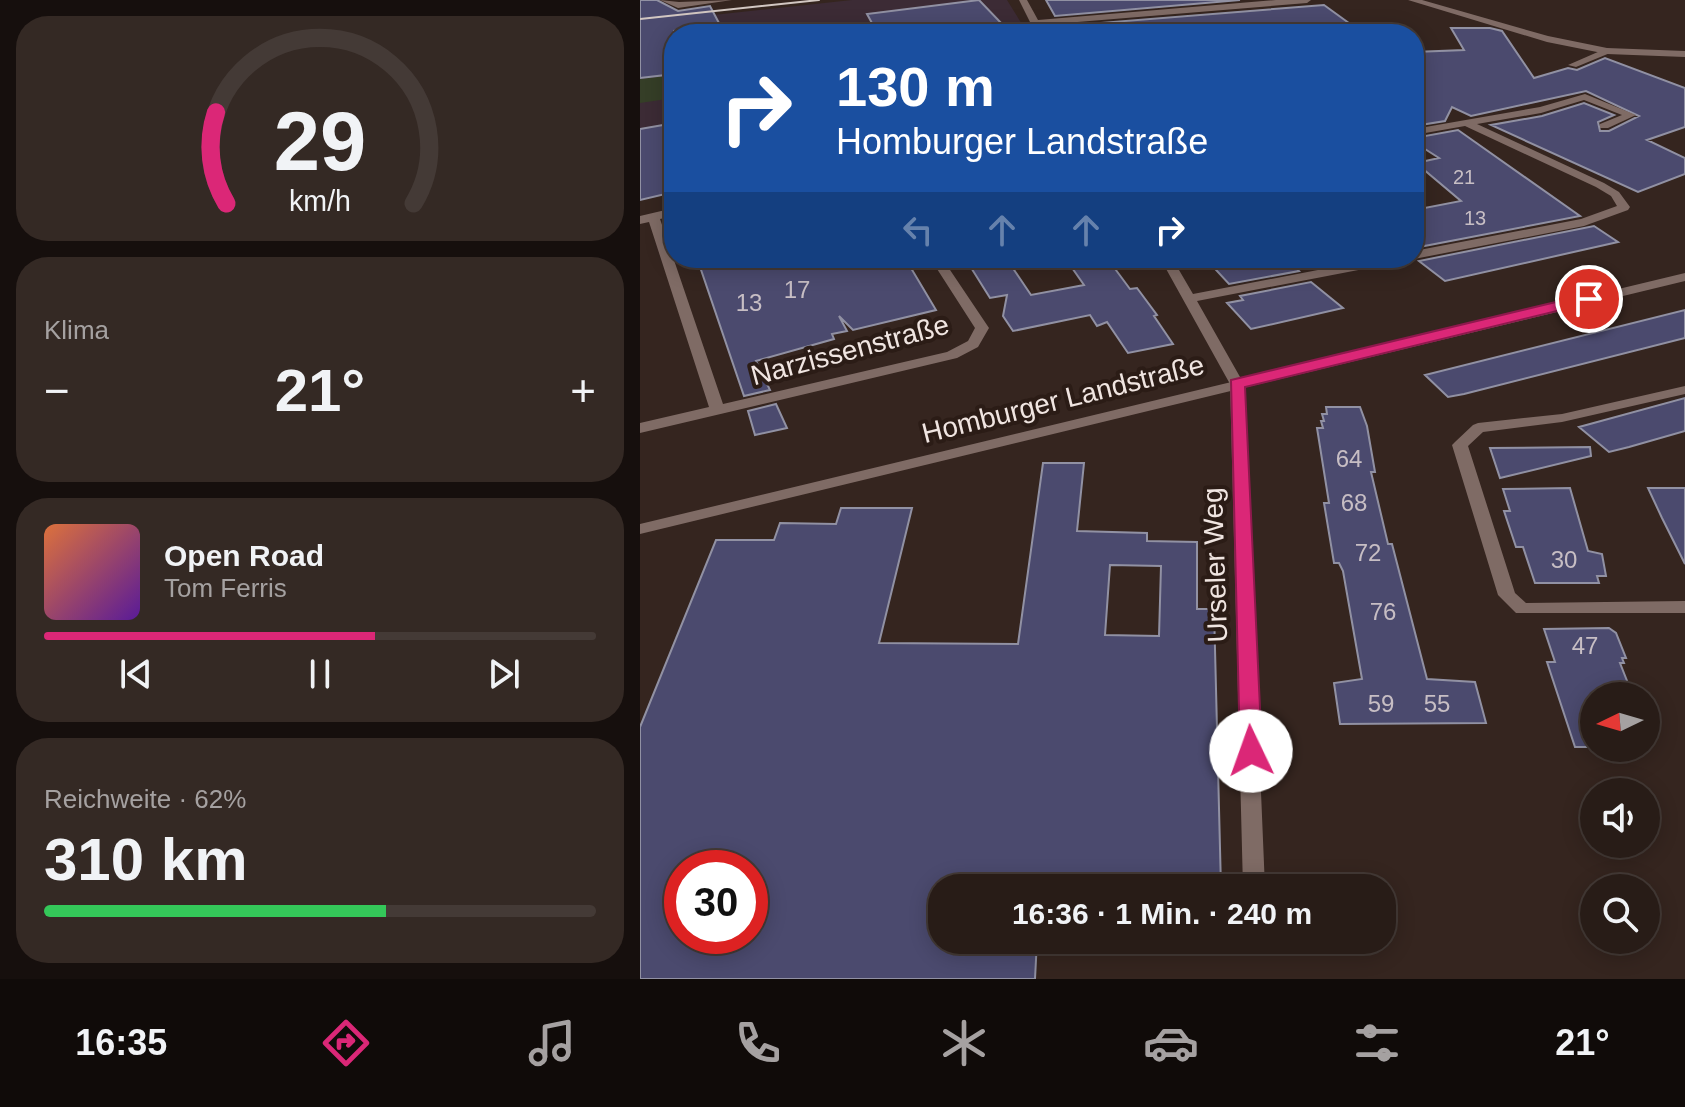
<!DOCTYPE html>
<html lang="de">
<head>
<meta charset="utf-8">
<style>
  body { margin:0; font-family:Helvetica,sans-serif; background:#342924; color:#f1f3f6; height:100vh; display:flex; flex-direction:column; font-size:30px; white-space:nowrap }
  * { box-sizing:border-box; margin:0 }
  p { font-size:26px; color:#a5a1a1 }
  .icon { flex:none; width:44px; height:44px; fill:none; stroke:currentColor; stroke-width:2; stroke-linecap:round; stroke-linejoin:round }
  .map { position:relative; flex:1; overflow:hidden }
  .panel { display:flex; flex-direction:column; gap:16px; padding:16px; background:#160f0d; width:640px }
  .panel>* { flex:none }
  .banner { position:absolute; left:24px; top:24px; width:760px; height:244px; border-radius:32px; box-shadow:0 4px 20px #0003,0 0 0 2px #443a36; background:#1a4fa0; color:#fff; overflow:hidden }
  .needle { width:52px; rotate:265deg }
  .fabs { position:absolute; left:940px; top:682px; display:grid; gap:16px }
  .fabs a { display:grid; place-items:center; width:80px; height:80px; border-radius:50%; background:#281c17; box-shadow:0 4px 20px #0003,0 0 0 2px #443a36; font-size:40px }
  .speed { position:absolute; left:24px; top:850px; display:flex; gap:16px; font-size:40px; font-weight:700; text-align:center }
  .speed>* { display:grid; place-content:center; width:104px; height:104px; border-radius:50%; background:#281c17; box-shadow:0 4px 20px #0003,0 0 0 2px #443a36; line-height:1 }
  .speed .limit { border:12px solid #d22; background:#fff; color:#111 }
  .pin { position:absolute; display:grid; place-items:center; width:68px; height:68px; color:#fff; margin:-34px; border:4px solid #fff; border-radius:50%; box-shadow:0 2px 8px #0007 }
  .me { position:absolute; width:88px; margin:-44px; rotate:357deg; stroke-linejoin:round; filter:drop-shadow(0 0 6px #0008) }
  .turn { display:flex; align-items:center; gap:28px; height:168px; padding:0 40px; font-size:36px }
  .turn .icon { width:104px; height:104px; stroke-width:2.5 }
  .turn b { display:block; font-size:56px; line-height:68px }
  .lanes { display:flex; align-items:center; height:76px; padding:0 40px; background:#0003; justify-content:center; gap:40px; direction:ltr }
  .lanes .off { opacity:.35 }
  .big { font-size:60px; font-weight:700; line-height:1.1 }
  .panel .tile { flex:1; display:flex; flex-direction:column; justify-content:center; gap:12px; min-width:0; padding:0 28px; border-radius:32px; background:#342924 }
  .panel .dial { align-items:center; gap:0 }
  .dial svg { height:208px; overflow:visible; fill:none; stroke:#443a36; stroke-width:7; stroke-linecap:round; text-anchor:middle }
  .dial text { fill:#f1f3f6; stroke:none }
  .song { display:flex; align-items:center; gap:24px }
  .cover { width:96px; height:96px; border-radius:12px; background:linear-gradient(135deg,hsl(20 70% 55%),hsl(270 70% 35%)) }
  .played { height:8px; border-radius:4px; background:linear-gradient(90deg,#db2777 60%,#443a36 60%) }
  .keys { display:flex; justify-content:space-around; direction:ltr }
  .heat { display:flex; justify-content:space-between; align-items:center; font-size:44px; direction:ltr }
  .charge { height:12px; border-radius:6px; background:linear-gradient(90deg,#34c759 62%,#443a36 0) }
  .trip { position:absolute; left:288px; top:874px; width:468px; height:80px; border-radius:32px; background:#281c17; box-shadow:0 4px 20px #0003,0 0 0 2px #443a36; font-weight:700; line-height:80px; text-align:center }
  .tabs { display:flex; height:128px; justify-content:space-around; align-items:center; background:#100b09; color:#a5a1a1 }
  .tabs .icon { width:56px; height:56px }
  .tabs .selected { color:#db2777 }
  .tabs b { font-size:36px; color:#f1f3f6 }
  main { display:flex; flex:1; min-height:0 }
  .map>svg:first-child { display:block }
</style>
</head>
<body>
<main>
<section class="panel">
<div class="tile dial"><svg viewBox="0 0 100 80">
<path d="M14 69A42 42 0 1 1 86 69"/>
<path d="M14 69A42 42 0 0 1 10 34" stroke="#db2777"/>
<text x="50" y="56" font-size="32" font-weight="700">29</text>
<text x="50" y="72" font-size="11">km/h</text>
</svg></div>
<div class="tile"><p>Klima</p>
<div class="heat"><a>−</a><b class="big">21°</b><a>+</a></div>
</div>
<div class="tile">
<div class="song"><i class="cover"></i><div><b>Open Road</b><p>Tom Ferris</p></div></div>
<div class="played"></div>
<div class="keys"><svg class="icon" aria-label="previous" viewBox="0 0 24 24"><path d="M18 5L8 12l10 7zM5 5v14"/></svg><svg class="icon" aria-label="pause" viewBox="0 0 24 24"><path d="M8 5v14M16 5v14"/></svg><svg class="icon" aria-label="next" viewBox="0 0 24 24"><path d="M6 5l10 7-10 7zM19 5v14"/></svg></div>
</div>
<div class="tile"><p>Reichweite · 62%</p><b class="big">310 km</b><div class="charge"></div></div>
</section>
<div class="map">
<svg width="1045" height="979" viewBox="0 0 1045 979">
  <rect width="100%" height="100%" fill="#35251f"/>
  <path fill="#3c2b35" d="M212,0H367L388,34H34V163L0,171V23Z"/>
  <path fill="#353e27" d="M34,75V98L0,103V79Z"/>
  <path fill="#4b4a6e" stroke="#9191a3" stroke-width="2" fill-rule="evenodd" d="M0,0H17L38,11L70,6L80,25L34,31V74L0,78Z
    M339,0L364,26L306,34H238L227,14Z
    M406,0H600L415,16Z
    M684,5L724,34H427L422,26Z
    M811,28H850L862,31L894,78L928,68L937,70L965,58L1045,88V127L1007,140L1045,158V174L998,192L851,125L902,116L944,103L974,115L958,122L960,131H969L999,116L946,91L831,116L812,107L805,121L774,126V52L824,50Z
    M23,125H34V192L0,200V129Z
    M818,130L940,216L774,248V210L821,201L776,163L799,158L774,142V138Z
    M954,226L978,242L805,281L779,261Z
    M57,258H265L296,310L213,330L199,316L207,331L192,334L194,339L116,361L130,390L104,396Z
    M325,258H366L391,295L444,285L428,262L467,258L490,289L497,288L517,315L514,316L533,344L488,353L467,322L457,326L450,315L373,331L363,316L367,295L350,298Z
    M565,258H646L659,271L589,284Z
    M671,282L703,308L611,329L587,303L603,300L600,296Z
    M1045,310V338L824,394L808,397L785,375Z
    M1045,398V431L989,447L969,452L939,427Z
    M136,404L147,428L115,435L108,411Z
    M686,407H720L727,426L735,472H731L748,544H752L787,679L835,682L846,723L700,724L694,683L722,679L703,571L699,563H694L684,503H689L677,428H683L681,421H684L682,414H687Z
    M950,447L951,456L860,478L850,448Z
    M403,463H444L437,531L507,533V541L557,542V609H574L581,888H302V940H397L395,979H0V727L76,540H134L140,523L196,524L201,508H272L239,643L378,644ZM470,565L521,566L519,636L465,635ZM42,868H110V936H42Z
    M930,488L948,551L962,554L966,576H957L959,583H895L883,547H876L864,511H870L863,489Z
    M1008,488H1045V564L1022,518Z
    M969,628L976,633L986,658H982L984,663H980L993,696H954V747H935L907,662H915L904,629Z"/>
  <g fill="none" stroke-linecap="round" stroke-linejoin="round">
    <path fill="#7f6b65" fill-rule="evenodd" d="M967,48L972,51L970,53L936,67L928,65Z"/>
    <path fill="#7f6b65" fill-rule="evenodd" d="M20,0L39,2L92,0L38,8Z
      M379,0H387L398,20L636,0H671L667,3L401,25L406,34H396Z
      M768,0H782L908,36L967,48L1045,51V57L967,54L907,42Z
      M945,94L996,115L968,128H960V124L982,115L944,100L901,113L837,124L964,183L979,192L990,207L988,210L944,226L774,259L771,258H774V251L941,219L977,206L971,196L956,187L825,126L774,135V129L900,107Z
      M34,208V216L20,219L83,404L307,352L328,341L335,328L290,258H302L349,328L338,347L317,358L0,433V423L69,407L9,222L0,224V216Z
      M520,258H532L553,294L740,258H766L760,262L557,301L604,384L625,888H603L590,384Z
      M1045,386V394L922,422L843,432L828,446L875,593L886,603L1045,601V613H876L858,595L812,445L815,442L833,425L838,423L922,414Z"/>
    <path fill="#7f6b65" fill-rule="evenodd" d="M1045,273V281L0,534V524Z"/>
    <path stroke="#d2c7c2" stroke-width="2" d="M0,19L179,0"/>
  </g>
  <path fill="#db2777" stroke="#8e194d" stroke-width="2" d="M949,294L956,299L954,302L605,387L622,751L619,757H603L600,751L591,380Z"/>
  <g text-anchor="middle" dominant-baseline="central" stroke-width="8" stroke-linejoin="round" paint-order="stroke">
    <g font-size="20" fill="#c7bec4">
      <text x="824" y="177">21</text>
      <text x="835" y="218">13</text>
    </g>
    <g font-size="24" fill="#c7bec4">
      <text x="157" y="289">17</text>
      <text x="109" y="302">13</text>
      <text x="709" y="458">64</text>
      <text x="714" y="502">68</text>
      <text x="728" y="552">72</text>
      <text x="924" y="559">30</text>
      <text x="743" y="611">76</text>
      <text x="945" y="645">47</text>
      <text x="741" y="703">59</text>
      <text x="797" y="703">55</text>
    </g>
    <g font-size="28" fill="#f0e5e1" stroke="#2b1c16">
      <text transform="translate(210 350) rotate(-15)">Narzissenstraße</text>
      <text transform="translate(423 399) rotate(-14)">Homburger Landstraße</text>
      <text transform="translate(575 565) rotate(-92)">Urseler Weg</text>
    </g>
  </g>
</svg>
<div class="fabs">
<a><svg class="needle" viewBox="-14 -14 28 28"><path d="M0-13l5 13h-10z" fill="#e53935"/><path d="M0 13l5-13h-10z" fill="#a5a1a1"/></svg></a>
<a><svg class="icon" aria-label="sound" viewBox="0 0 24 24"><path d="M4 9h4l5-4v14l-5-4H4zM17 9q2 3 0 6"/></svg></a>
<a><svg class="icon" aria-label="search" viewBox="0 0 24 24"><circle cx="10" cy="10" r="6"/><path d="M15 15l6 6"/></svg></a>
</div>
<div class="speed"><div class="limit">30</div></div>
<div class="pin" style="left:949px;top:299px;background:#d93025"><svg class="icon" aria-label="arrive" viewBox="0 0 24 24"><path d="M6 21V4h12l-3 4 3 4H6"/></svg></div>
<svg class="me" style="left:611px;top:751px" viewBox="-20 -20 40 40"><circle r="19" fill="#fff"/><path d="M0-13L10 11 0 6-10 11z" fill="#db2777"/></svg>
<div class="trip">16:36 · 1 Min. · 240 m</div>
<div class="banner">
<div class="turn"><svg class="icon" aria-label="right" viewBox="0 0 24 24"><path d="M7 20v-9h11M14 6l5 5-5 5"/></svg><div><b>130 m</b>Homburger Landstraße</div></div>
<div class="lanes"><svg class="icon off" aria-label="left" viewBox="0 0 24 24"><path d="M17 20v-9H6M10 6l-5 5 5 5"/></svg><svg class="icon off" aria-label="ahead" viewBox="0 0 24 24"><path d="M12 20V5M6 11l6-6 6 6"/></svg><svg class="icon off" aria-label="ahead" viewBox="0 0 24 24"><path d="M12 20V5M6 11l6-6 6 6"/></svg><svg class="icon" aria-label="right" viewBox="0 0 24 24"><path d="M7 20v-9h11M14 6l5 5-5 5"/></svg></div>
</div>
</div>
</main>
<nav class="tabs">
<b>16:35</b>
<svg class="icon selected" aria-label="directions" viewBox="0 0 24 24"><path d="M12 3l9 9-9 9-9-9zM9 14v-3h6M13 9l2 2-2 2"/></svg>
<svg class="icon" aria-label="music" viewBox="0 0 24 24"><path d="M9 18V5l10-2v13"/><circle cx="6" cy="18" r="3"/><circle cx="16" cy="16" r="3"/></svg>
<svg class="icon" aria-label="phone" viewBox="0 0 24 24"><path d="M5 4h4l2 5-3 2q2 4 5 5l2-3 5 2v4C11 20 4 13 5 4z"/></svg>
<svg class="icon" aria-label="climate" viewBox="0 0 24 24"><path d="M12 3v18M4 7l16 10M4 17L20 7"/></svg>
<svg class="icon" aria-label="car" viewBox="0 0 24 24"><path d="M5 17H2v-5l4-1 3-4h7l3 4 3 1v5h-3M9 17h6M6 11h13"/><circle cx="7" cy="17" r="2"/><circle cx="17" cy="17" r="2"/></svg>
<svg class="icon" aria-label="filters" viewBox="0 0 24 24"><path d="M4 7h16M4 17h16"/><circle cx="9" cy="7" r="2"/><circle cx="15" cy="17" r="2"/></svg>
<b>21°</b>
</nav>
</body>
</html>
